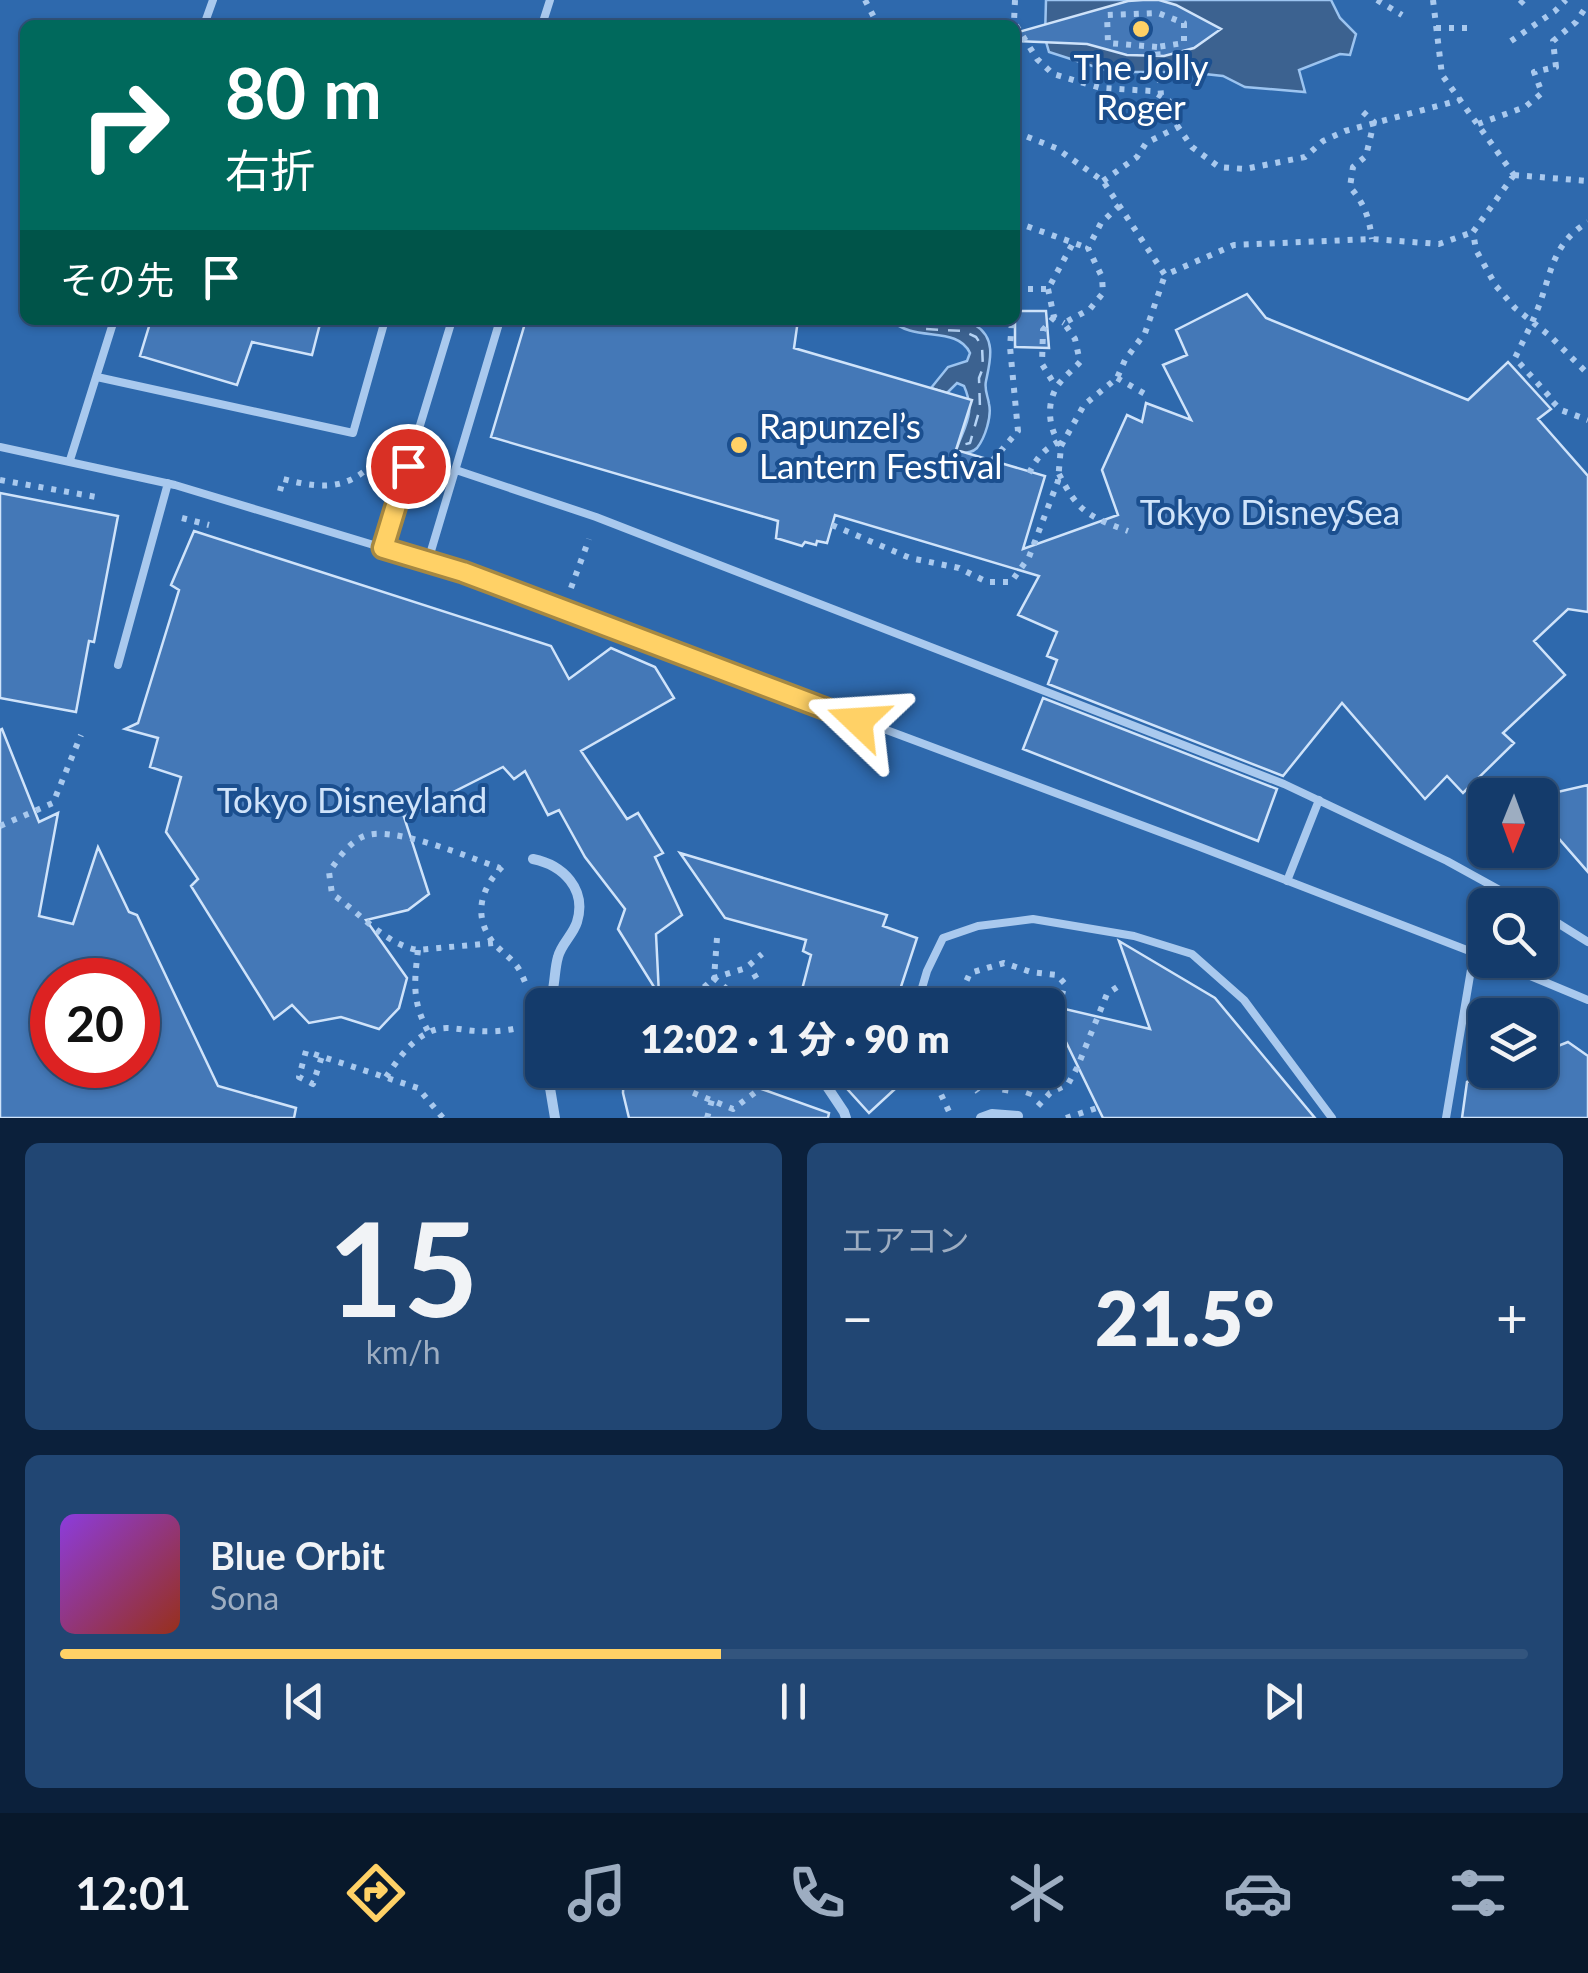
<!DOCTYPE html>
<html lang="ja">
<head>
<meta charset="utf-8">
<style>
  body { margin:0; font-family:Lato,"Noto Sans JP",sans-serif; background:#214673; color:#f1f3f6; height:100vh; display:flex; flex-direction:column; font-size:38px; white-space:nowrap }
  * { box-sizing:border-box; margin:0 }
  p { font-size:32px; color:#9dadc1 }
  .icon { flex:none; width:55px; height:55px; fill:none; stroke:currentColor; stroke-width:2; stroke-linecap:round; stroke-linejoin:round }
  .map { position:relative; height:1118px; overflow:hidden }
  .side { display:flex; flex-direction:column; gap:25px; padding:25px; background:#0b203b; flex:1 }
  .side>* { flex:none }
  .banner { position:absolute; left:20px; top:20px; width:1000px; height:305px; border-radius:15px; box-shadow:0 2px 8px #0004,0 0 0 2px #33557e; background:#00695c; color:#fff; overflow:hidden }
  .needle { width:65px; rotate:181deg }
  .fabs { position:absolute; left:1468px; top:778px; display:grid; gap:20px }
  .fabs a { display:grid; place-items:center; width:90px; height:90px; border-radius:15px; background:#143b6b; box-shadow:0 2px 8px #0004,0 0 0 2px #33557e; font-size:50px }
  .speed { position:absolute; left:30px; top:958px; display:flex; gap:20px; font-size:50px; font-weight:700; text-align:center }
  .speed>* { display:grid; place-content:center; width:130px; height:130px; border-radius:50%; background:#143b6b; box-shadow:0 2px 8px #0004,0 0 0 2px #33557e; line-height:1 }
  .speed .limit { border:15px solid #d22; background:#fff; color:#111 }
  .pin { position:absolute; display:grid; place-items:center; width:85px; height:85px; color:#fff; margin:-42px; border:5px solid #fff; border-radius:50%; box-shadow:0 2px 10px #0007 }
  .me { position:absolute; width:110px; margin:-55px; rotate:290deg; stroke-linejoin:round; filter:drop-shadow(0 0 8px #0008) }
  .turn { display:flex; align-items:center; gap:35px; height:210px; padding:0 40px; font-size:45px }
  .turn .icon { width:130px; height:130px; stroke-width:2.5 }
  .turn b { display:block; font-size:70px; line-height:85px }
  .then { display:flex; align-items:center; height:95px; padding:0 40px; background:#0003; gap:20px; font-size:38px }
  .big { font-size:75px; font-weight:800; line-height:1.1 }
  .side .card { flex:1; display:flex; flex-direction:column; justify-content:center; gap:15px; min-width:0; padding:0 35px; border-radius:15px; background:#214673 }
  .side .dial { align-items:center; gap:0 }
  .dial b { font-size:130px; line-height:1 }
  .song { display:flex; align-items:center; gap:30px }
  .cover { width:120px; height:120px; border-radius:15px; background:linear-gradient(135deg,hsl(270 70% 55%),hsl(10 70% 35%)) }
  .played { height:10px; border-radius:5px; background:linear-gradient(90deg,#ffd166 45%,#33557e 45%) }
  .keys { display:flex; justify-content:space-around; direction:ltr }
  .heat { display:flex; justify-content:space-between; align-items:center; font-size:55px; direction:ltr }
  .side .tiles { flex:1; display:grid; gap:25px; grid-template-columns:1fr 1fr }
  .card:last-child { grid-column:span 2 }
  .trip { position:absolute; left:525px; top:988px; width:540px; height:100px; border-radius:15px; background:#143b6b; box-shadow:0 2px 8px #0004,0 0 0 2px #33557e; font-weight:800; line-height:100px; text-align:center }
  .menu { display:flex; height:160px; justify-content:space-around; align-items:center; background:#08182b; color:#9dadc1 }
  .menu .icon { width:70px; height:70px }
  .menu .active { color:#ffd166 }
  .menu b { font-size:45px; color:#f1f3f6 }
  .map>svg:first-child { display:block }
</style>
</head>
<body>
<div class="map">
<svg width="1588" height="1118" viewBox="0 0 1588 1118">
  <rect width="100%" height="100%" fill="#1b4f8f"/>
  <path fill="#2e69ad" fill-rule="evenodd" d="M0,0H1588V1118H0ZM25,25H1015V320H25ZM1485,795H1540V850H1485ZM1485,905H1540V960H1485ZM52,980H138V1065H52ZM542,1005H1048V1070H542ZM1485,1015H1540V1070H1485Z"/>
  <path fill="#3c6290" stroke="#9cc4f0" stroke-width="2.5" d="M1046,0H1331L1340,18L1356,34L1350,55L1340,54L1299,70L1305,92L1245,87L1223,76L1186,72H1111L1049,52L1045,38Z
    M891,320C913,320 957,314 975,325C997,338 990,362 986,381C984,390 988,396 989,404C992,416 985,438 977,448C971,454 962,453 955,454C963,427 977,415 964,386L957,383L947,393L931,388L948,367L967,361L970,353C957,325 914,343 891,320Z"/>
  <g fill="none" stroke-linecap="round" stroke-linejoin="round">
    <path stroke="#b5d3f5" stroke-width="2.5" stroke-dasharray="12 10" stroke-linecap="butt" d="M906,320L926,329L963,331L976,337L982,346L983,368L979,378L980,408L970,443L958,446"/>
  </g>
  <path fill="#4478b7" stroke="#cfe3fa" stroke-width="2.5" fill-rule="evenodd" d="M1143,0H1159L1176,5L1221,29L1194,48L1164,56L1127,55L1087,44L1015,41V33L1128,1Z
    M1247,294L1266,318L1468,400L1508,362L1551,409L1538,419L1588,476V612L1568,609L1534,641L1565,675L1503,733L1514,743L1463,793L1447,776L1425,799L1342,703L1283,776L1048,684L1057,660L1047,656L1057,632L1018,615L1039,576L835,515L827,543L817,541L816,545L805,542L802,546L776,538L778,521L491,437L526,320H798L794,348L972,400L956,450L1045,476L1023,549L1118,515L1102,470L1127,415L1142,422L1146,403L1191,420L1163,365L1187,355L1176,330Z
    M1015,311H1046L1049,348L1015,347Z
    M151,320H321L312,355L252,342L237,385L140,356Z
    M0,493L118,516L94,642L89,641L76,712L0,698Z
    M194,531L551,646L569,679L611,648L655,667L674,698L581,751L627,819L638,813L663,853L655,857L682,915L656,934L659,995L618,929L625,909L585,857L559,810L548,815L525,771L514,779L503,767L404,817L429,894L408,910L366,920L407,978L399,1008L379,1029L341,1017L309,1023L292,1005L274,1019L191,886L198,879L166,832L181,777L150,767L158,738L125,729L138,723L179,590L171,585Z
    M1043,698L1277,789L1258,841L1023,749Z
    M2,729L39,822L58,813L39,916L73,924L98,847L129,912L137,915L218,1086L296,1108L294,1118H0V730ZM52,980H138V1065H52Z
    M1588,785V872L1540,817V796Z
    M680,853L887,915L883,926L917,938L895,1005H798L811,955L803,951L806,940L725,918Z
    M1119,941L1215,998L1315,1118H1103L1048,1005L1150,1029Z
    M1568,1042L1588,1056V1118H1462L1467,1082L1497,1070H1540V1053Z
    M624,1070H752L753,1086L829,1113L828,1118H629L623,1093Z
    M830,1070H883L896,1088L869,1113Z"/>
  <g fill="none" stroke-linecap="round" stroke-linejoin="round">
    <path stroke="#a9c9ee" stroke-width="6" stroke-dasharray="5 8" stroke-linecap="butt" d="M865,0L878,25
      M1015,0L1014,22L1037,59L1053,74L1101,88L1152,91L1169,101L1176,124L1192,147L1219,167L1245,169L1305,157L1323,141L1345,131L1460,100
      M1377,0L1402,15
      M1433,0L1442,75L1514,175
      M1520,4L1524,0
      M1436,28H1473
      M1511,41L1555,11L1566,0
      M1157,47L1108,43L1107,15L1158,13L1184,23V43L1157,47L1161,95
      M1363,112L1374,122L1366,156L1353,167L1350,187C1364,203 1369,217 1372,239
      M1478,124L1525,107L1542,93L1534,72L1556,67L1553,41L1576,22L1588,4
      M1015,132L1056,148L1103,181L1165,275L1234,245L1372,239L1439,244L1473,232
      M1514,175L1473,232L1476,250L1496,286L1515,308L1550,336L1588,374
      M1514,175L1588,181
      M1103,181L1137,157L1146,143L1178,127
      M1015,222L1088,248
      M1015,289H1048L1073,243
      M1048,289L1054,317L1064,323
      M1054,317L1043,330L1042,364L1056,387
      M1117,378L1145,394
      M1549,396L1515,358C1522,343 1530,328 1536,313C1552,275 1550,245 1588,222
      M1553,402L1561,410L1588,420
      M1061,446L1084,405L1117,378L1125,360L1145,333L1165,275
      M992,461L1018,431L1010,347L1012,320
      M1029,473C1037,458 1043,450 1058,442
      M1059,474C1078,512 1089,517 1128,531
      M0,480L102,498
      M280,491L283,479C329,491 354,489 385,450
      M182,518L209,525
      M832,525L910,558L959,568L987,582H1011L1029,557L1058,481L1061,446C1049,429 1046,407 1056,388C1061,379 1073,370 1080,362L1075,339L1064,323L1090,309L1103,293L1102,277L1088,248L1101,223L1120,205
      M571,588L589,539
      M0,826L53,803L81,735
      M502,867C481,888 473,915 492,941C499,950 509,956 516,965C521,971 524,980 527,987
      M717,938L714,978L746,968L762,954
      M493,943L418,950C386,945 359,912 332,894L329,872C338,859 348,844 362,837C389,823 470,858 500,868
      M418,950C414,984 412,1002 429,1033
      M754,974L758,981
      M685,1005L714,978L742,1002V1005
      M960,1005V995L970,973L1004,963L1031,972L1057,975L1065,984C1058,1006 1058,1027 1048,1048
      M306,1051L299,1077L313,1084L322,1056
      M314,1054L418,1088L443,1118
      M682,1070L691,1092L733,1109L757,1091L759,1085
      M933,1070L939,1090L952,1118
      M961,1070L978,1092
      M386,1077C399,1058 414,1035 438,1029C450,1026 466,1031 478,1031C491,1032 505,1031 518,1028
      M1005,1093L1007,1079L1005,1070
      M1028,1096L1038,1070
      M1038,1106L1050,1093L1068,1084L1077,1068L1107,994L1120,985
      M707,1118L712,1100
      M1066,1118L1097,1108"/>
    <path stroke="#a9c9ee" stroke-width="8" d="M204,25L213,0
      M542,25L550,0
      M97,377L353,433L385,320
      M0,447L175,485L463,572L1200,847L1485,957
      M70,460L114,320
      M456,470L596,517L1284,784L1447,861L1527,905
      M383,547L452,320
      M428,561L500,320
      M118,665L168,483
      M1287,881L1319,800
      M1540,912L1588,942
      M1492,960L1588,1000
      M917,1005L927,971L943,938L978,926L1033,919L1134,936L1192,954L1244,1000L1332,1118
      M1446,1118L1474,952"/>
    <path stroke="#a9c9ee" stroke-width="10" d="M533,859C563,865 587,889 577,922C573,935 561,944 558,957C555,967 555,979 553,989
      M542,1024V1036
      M547,1070L555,1118
      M780,1070L822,1079L844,1112L846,1118
      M981,1118L992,1114L1018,1116"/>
  </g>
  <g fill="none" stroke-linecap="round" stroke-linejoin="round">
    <defs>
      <path id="route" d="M408,466L383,548L463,572L858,721"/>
    </defs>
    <use href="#route" stroke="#a68842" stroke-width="25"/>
    <use href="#route" stroke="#ffd166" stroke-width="18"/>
  </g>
  <g fill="#ffd166" stroke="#1b4f8f" stroke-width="4">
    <circle cx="1141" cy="29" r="10"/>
    <circle cx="739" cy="445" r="10"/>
  </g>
  <g text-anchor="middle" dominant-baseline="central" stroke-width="8" stroke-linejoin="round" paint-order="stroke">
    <g font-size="35" fill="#fff" stroke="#1b4f8f">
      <text x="1141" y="66">The Jolly<tspan x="1141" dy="40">Roger</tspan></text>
      <text x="759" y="425" text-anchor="start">Rapunzel’s<tspan x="759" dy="40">Lantern Festival</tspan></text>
    </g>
    <g font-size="35" fill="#cfe3fa" stroke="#1b4f8f">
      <text x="1270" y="511">Tokyo DisneySea</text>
      <text x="352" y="799">Tokyo Disneyland</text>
    </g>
  </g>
</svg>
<div class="fabs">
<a><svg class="needle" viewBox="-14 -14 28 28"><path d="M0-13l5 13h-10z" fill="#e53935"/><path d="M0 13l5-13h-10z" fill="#9dadc1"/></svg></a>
<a><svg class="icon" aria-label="search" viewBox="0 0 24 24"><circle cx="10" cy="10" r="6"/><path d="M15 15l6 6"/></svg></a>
<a><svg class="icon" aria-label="layers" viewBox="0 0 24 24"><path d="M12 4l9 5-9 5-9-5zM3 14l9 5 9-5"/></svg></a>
</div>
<div class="speed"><div class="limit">20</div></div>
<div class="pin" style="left:408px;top:466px;background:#d93025"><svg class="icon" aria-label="arrive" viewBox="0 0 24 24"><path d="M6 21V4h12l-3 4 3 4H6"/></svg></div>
<svg class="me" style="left:858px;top:721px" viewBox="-20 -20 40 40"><path d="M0-17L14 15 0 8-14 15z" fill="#ffd166" stroke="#fff" stroke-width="4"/></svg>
<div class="trip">12:02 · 1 分 · 90 m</div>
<div class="banner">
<div class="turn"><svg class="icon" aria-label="right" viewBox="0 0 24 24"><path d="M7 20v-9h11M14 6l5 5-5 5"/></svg><div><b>80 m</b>右折</div></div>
<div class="then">その先<svg class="icon" aria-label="arrive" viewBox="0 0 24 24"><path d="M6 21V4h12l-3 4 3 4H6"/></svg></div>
</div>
</div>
<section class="side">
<div class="tiles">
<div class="card dial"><b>15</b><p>km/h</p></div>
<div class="card"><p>エアコン</p>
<div class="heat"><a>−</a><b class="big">21.5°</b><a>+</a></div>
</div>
<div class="card">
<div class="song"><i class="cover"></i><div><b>Blue Orbit</b><p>Sona</p></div></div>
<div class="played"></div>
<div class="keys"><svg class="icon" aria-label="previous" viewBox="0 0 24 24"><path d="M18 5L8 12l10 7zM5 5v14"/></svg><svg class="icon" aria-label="pause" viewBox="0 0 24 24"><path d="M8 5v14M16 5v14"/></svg><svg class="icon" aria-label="next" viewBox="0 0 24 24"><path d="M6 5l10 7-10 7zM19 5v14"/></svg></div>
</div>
</div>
</section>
<nav class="menu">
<b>12:01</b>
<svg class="icon active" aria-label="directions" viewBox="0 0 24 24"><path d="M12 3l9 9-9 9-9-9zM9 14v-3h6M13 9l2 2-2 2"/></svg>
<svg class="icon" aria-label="music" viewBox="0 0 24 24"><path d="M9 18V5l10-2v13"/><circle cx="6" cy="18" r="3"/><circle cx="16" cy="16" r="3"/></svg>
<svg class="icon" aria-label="phone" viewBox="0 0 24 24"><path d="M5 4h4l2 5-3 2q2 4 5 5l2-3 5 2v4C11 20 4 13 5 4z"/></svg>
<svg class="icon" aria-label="climate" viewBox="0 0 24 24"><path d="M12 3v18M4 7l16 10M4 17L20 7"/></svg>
<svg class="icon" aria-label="car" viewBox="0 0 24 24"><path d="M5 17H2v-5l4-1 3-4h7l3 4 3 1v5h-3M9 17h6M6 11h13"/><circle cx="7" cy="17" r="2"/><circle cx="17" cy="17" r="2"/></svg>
<svg class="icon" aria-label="filters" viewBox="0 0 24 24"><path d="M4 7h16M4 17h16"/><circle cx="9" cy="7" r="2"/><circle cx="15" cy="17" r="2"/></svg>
</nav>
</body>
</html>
